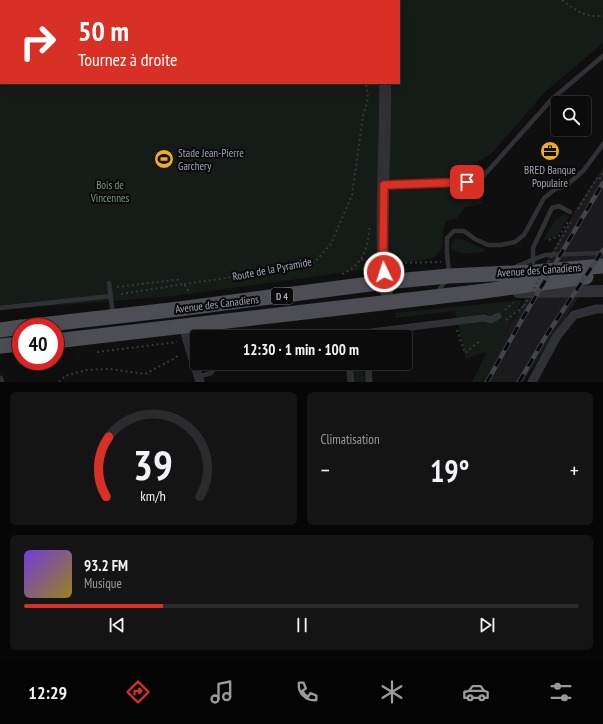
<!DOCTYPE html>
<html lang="fr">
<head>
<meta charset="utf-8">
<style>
  body { margin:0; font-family:"PT Sans Narrow",sans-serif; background:#141415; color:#f1f3f6; height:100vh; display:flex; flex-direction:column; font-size:15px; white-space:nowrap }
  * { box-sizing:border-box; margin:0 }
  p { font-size:13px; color:#9a9b9d }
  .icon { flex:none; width:22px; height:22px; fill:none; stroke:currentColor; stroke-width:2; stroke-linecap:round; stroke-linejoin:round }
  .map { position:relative; height:382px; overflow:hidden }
  .drawer { display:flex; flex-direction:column; gap:10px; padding:10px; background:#060607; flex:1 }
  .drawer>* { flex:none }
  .guide { position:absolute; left:0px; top:0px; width:400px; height:84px; box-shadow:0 4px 16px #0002,0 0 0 1px #2b2b2d; background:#d93025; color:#fff; overflow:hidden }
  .controls { position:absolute; left:551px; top:96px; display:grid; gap:8px }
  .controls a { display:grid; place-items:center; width:40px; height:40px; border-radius:4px; background:#0b0b0c; box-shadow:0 4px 16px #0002,0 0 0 1px #2b2b2d; font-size:20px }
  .speed { position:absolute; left:12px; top:318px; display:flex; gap:8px; font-size:20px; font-weight:700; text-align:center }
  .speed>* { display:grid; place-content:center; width:52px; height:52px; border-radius:50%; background:#0b0b0c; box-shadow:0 4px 16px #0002,0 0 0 1px #2b2b2d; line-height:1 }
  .speed .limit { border:6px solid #d22; background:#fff; color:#111 }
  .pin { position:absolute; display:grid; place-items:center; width:34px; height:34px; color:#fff; margin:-17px; border-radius:8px; box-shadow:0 2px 6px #0006 }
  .me { position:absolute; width:44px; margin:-22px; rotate:356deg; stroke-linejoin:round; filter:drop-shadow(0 0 3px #0008) }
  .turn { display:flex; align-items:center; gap:14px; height:84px; padding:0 12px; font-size:18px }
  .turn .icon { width:52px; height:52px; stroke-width:2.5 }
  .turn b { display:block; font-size:28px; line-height:34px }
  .big { font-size:30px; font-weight:600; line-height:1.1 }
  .drawer .card { flex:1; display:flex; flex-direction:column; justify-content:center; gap:6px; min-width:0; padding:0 14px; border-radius:6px; background:#141415 }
  .drawer .dial { align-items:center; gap:0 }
  .dial svg { height:104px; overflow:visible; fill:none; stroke:#2b2b2d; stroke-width:7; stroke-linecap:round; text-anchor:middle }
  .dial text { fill:#f1f3f6; stroke:none }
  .song { display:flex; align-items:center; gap:12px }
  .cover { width:48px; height:48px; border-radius:6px; background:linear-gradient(135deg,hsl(260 70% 55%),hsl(50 70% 35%)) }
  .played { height:4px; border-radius:2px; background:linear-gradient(90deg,#d93025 25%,#2b2b2d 25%) }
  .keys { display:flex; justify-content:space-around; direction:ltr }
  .heat { display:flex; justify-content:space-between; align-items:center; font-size:22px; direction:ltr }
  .drawer .tiles { flex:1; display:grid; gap:10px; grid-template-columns:1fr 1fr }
  .card:last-child { grid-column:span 2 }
  .trip { position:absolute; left:190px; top:330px; width:222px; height:40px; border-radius:4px; background:#0b0b0c; box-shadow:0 4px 16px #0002,0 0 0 1px #2b2b2d; font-weight:600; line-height:40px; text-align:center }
  .tabs { display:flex; height:64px; justify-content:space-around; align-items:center; background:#040405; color:#9a9b9d }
  .tabs .icon { width:28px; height:28px }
  .tabs .on { color:#d93025 }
  .tabs b { font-size:18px; color:#f1f3f6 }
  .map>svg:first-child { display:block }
</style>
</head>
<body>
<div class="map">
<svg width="603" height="382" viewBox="0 0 603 382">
  <rect width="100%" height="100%" fill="#0f0f10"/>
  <path fill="#1b1b1d" d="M603,168V260L523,382H482L507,331L579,204Z"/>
  <path fill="#151b16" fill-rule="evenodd" d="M0,0H603V43L545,92L493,152L475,164L473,179L482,204L465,207L457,218L446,221C439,237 449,247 433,258L341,273L174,296L0,310ZM1,1H399V83H1Z
    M564,214L569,216L558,235L543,241L555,220Z
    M456,239H462L484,249V252C474,253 458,256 451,248L452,243Z
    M522,300L482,382H472L486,354L485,352L466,359L455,311L396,318L395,313Z
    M353,363H363L365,382H355Z"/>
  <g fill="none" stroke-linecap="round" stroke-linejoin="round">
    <path stroke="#36383c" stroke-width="2" stroke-dasharray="2 3" stroke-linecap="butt" d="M345,0V1
      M351,0V1
      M562,0C576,11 584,17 603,16
      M388,1V0
      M578,209L597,178L599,180L603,173
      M549,240L559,236L569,220
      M560,241L572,220
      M361,259L371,262
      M395,263L441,262
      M342,274C364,265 368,246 370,225
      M184,284L233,277L315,262L331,244L352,195L363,116L368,98L366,83
      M117,287L182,279
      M121,294L184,284L190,294
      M505,310L513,303
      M506,320L524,306
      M457,330L465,353L481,340
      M97,352L177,342
      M59,382L65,376L86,370L110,369L145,374L175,358L180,354"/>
    <path stroke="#303135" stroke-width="4.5" d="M384,185L479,181L552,99L603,56
      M533,262V248L552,208L559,206L570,212
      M517,266L545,255L603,253
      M449,273L447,253V238L454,231H464L475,239L488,245H501L515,242L524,235L544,198L554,190L567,185L584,170L603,144
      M109,283L113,315
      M437,293L446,280
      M0,308L111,296
      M296,337L326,333L371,332V337
      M198,377L211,373L219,363"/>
    <path stroke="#303135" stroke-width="7" d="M371,332L484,318L491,320L498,316
      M349,363L351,382
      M368,363L369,382
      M0,379L1,382"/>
    <path stroke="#303135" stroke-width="9" d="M183,327L200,382
      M532,382L557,336L574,315L596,309H603"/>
    <path stroke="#303135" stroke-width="12" d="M367,0V1
      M385,83C386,139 381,195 383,251C383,268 386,286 388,303
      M518,292L603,291"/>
    <path stroke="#4c4e54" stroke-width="15" d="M23,327L179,309L385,282L449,276L534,272L603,266
      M0,330L21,327
      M55,341L477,292L586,277
      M0,346L21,344"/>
    <defs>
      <path id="rail" d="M487,382L521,321L603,183
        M519,382L546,336L603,250"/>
    </defs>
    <use href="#rail" stroke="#43454a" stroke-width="4.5"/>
    <use href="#rail" stroke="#0a0a0b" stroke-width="3" stroke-dasharray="9" stroke-linecap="butt"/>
    <path stroke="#36383c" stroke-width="2" stroke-dasharray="2 3" stroke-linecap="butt" d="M524,306L560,241"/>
  </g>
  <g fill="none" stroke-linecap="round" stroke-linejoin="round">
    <defs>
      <path id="route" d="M384,272L383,252L384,185L467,182"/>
    </defs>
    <use href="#route" stroke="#8d1f18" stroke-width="10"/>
    <use href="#route" stroke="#d93025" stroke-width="7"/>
  </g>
  <defs>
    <symbol id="office-disc" viewBox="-11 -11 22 22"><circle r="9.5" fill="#f0ab27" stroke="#0a0a0b"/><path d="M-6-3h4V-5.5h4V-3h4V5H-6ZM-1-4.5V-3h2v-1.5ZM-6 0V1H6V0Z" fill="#111"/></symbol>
    <symbol id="stadium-disc" viewBox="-11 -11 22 22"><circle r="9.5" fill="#f0ab27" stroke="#0a0a0b"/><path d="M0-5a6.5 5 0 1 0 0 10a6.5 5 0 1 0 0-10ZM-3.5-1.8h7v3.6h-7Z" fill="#111"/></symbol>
  </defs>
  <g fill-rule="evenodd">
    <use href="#office-disc" x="539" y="140" width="22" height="22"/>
    <use href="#stadium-disc" x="153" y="148" width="22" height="22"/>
  </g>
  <g text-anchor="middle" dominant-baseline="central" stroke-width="4" stroke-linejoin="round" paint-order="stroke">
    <rect fill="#0a0a0b" stroke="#73767f" stroke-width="1" x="271" y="288" width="22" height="16" rx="3"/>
    <g font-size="10" font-weight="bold" fill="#a0a5b1">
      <text x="282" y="296">D 4</text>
    </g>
    <g font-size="11" fill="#a0a5b1" stroke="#0a0a0b" text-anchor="start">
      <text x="178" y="153">Stade Jean-Pierre<tspan x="178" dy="13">Garchery</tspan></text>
      <text x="550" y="170" text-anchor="middle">BRED Banque<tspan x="550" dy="13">Populaire</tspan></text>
    </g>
    <g font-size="11" fill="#779c79" stroke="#0a0a0b">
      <text x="110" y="185">Bois de<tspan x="110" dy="13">Vincennes</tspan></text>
    </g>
    <g font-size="11" fill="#a0a5b1" stroke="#0a0a0b">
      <text transform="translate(272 269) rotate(-11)">Route de la Pyramide</text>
      <text transform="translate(539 270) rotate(-4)">Avenue des Canadiens</text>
      <text transform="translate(217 304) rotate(-7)">Avenue des Canadiens</text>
    </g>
  </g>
</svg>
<div class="controls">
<a><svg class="icon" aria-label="search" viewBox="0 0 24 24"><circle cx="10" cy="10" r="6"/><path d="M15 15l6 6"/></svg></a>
</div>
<div class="speed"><div class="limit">40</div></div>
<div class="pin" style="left:467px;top:182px;background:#d93025"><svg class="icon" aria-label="arrive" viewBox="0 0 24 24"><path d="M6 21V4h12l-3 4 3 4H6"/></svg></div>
<svg class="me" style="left:384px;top:272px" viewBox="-20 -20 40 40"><circle r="17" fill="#d93025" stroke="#fff" stroke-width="3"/><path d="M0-11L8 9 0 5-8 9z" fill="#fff"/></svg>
<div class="trip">12:30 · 1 min · 100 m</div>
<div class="guide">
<div class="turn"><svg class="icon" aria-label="right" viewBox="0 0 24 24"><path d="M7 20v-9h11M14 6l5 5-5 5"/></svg><div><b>50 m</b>Tournez à droite</div></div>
</div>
</div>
<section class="drawer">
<div class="tiles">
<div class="card dial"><svg viewBox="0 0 100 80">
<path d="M14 69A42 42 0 1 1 86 69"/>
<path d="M14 69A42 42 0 0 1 16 23" stroke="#d93025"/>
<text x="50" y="56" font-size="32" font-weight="700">39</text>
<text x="50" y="72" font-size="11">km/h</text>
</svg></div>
<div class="card"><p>Climatisation</p>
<div class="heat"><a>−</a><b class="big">19°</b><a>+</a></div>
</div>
<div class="card">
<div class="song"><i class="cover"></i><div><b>93.2 FM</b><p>Musique</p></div></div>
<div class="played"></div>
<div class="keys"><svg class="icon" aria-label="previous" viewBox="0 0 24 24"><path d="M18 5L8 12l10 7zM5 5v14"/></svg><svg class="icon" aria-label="pause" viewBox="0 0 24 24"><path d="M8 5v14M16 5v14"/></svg><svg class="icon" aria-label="next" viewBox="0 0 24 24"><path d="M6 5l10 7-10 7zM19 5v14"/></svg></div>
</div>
</div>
</section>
<nav class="tabs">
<b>12:29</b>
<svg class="icon on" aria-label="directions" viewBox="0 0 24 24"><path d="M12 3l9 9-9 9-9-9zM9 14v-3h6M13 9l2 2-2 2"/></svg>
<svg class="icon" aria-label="music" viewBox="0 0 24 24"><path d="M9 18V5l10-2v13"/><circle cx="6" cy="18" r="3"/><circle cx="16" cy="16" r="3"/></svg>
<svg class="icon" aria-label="phone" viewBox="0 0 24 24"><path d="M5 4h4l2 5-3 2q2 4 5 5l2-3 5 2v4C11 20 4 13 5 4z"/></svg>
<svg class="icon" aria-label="climate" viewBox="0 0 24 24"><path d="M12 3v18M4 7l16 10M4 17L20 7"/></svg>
<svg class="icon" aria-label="car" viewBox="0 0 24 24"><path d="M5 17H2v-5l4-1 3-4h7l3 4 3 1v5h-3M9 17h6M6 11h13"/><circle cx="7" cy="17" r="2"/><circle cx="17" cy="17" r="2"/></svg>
<svg class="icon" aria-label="filters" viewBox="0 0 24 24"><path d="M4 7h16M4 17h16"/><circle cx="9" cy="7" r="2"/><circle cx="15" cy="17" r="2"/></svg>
</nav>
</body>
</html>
